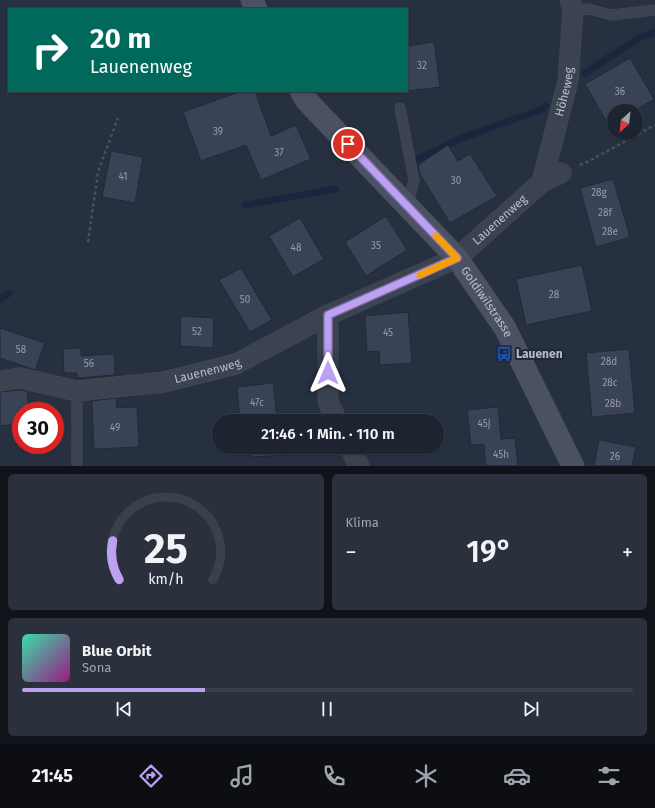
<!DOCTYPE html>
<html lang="de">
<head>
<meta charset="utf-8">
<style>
  body { margin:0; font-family:"Fira Sans",sans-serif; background:#2a303c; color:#f1f3f6; height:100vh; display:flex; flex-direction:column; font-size:15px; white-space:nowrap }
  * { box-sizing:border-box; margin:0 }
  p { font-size:13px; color:#a0a4ab }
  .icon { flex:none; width:22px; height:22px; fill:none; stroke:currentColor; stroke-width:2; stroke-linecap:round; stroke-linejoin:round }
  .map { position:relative; height:466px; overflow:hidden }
  .panel { display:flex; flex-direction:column; gap:8px; padding:8px; background:#10141a; flex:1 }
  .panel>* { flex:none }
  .guide { position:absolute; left:8px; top:8px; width:400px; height:84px; border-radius:0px; box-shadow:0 1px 3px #0004,0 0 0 1px #3b414c; background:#00695c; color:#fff; overflow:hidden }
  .needle { width:26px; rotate:207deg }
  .controls { position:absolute; left:607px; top:104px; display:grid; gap:8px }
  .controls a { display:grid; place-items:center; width:36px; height:36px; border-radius:50%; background:#1d2430; box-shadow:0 1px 3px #0004,0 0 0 1px #3b414c; font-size:20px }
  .speed { position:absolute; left:12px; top:402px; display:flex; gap:8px; font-size:20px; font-weight:700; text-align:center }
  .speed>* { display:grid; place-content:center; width:52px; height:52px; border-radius:50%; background:#1d2430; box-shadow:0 1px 3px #0004,0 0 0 1px #3b414c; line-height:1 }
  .speed .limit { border:6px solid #d22; background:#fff; color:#111 }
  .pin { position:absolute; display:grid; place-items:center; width:34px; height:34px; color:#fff; margin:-17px; border:2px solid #fff; border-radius:50%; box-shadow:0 1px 4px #0007 }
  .me { position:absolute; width:44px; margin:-22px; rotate:0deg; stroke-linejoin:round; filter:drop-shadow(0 0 3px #0008) }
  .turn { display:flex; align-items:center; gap:14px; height:84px; padding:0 16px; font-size:18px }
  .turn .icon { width:52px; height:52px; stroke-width:2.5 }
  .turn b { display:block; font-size:28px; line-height:34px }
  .big { font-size:30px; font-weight:600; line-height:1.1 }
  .panel .widget { flex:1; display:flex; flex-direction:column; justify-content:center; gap:6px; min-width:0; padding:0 14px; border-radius:6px; background:#2a303c }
  .panel .dial { align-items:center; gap:0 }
  .dial svg { height:104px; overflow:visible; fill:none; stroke:#3b414c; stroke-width:7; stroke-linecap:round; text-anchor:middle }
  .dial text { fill:#f1f3f6; stroke:none }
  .song { display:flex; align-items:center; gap:12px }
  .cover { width:48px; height:48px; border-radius:6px; background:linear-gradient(135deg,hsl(160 70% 55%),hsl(310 70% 35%)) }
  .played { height:4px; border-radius:2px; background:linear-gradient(90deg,#bca0f2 30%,#3b414c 30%) }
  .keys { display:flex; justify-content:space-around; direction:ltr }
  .heat { display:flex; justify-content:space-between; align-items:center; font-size:22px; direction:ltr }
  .panel .tiles { flex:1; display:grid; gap:8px; grid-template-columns:1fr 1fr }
  .widget:last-child { grid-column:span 2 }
  .trip { position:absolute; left:212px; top:414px; width:232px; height:40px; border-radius:20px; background:#1d2430; box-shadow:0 1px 3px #0004,0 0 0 1px #3b414c; font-weight:600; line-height:40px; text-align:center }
  .tab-bar { display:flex; height:64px; justify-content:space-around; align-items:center; background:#0c0e13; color:#a0a4ab }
  .tab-bar .icon { width:28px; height:28px }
  .tab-bar .selected { color:#bca0f2 }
  .tab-bar b { font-size:18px; color:#f1f3f6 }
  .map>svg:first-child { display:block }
</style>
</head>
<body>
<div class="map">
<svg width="655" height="466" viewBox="0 0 655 466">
  <rect width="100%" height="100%" fill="#273040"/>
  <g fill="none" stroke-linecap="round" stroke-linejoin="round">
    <path stroke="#1a263e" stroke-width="7" d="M585,73L639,38L655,32
      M418,159L464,137L543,109L546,106
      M246,205L335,189
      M0,300L9,293"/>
  </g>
  <path fill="#3a4356" stroke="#222937" d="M434,42L440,87L407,91V46Z
    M630,58L654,99L634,111H614V135L585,84Z
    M242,91H255L271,136L296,125L311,159L261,180L246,145L201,161L183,112Z
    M448,145L458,161L470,154L497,196L450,223L420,174L418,165Z
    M111,151L143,157L135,203L102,197Z
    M613,179L630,237L596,247L580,188Z
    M386,216L407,250L366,276L345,242Z
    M300,218L324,259L293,277L269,236Z
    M582,265L592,311L526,325L516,279Z
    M241,268L272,320L250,332L219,280Z
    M408,312L412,363L380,365L379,351L367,352L365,316Z
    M181,316L214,318L213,348L180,346Z
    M0,328L45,343L35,370L0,358Z
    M81,348V356L114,354L115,375L78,378L77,373H64L63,349Z
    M629,349L635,413L592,417L586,353Z
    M273,383L277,420H286V421H240L237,387Z
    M20,390L27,391L29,411H21V424L0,426V392Z
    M116,398L117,408L137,407L139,447L94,449L92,401Z
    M498,407L501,439L515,438L518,466H486L484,444L471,445L467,410Z
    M412,413L413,421H381L380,414Z
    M599,440L636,447L632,466H594Z
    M252,447H287L288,455L252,457Z
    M382,447H414L415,450L382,452Z"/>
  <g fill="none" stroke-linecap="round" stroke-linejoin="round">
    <defs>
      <path id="lane" d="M573,10L588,9L612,15L655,10
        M400,108L414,180L407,206
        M77,391V466"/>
      <g id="street">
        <path id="s1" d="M542,182L568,81L573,10L570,0"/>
        <path d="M328,315V402L337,421"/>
        <path id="s2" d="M0,381L20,378L77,391L164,382L236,364L328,315L457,258L542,182L561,173"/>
        <path d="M350,447L359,466"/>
      </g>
      <g id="secondary">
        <path d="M252,0L256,9"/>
        <path id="s3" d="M301,91L306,100L457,258L505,328L573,466"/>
      </g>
    </defs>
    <use href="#lane" stroke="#454b59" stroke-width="11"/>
    <use href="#street" stroke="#454b59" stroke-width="21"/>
    <use href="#secondary" stroke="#454b59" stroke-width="23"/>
    <path stroke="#425559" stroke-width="2.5" stroke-dasharray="3 3" stroke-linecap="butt" d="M580,165L589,161L655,125
      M88,242L98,172L118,118"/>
    <use href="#lane" stroke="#3b4250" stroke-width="10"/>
    <use href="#street" stroke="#3b4250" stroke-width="20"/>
    <use href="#secondary" stroke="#4a5163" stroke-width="22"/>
  </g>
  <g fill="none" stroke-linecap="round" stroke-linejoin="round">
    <defs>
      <path id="route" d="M328,373V315L457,258L348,144"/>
    </defs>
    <use href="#route" stroke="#7a689d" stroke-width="10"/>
    <use href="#route" stroke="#bca0f2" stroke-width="7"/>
    <path stroke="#f59e0b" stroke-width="7" d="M420,275L457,258L436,236"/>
  </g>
  <defs>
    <symbol id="bus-bare" viewBox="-9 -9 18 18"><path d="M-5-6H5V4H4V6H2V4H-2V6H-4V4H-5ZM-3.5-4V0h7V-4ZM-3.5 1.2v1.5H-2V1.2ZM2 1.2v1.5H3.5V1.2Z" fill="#1a4fb4" stroke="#202735" stroke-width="2.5" paint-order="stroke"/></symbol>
  </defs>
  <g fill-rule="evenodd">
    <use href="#bus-bare" x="493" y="343" width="22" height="22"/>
  </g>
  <g text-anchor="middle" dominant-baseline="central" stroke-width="4" stroke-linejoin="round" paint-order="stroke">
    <g font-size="10" fill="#969cab">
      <text x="422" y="66">32</text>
      <text x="620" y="92">36</text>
      <text x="218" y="132">39</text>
      <text x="279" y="153">37</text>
      <text x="123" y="177">41</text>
      <text x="456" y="181">30</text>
      <text x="599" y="193">28g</text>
      <text x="605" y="213">28f</text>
      <text x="610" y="232">28e</text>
      <text x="376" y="246">35</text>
      <text x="296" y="248">48</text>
      <text x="554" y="295">28</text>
      <text x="245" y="300">50</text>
      <text x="197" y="332">52</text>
      <text x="388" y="333">45</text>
      <text x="21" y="350">58</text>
      <text x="609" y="362">28d</text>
      <text x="89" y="364">56</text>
      <text x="610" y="383">28c</text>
      <text x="257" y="403">47c</text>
      <text x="613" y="404">28b</text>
      <text x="484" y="424">45j</text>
      <text x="115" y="428">49</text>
      <text x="501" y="455">45h</text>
      <text x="615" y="457">26</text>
    </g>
    <g font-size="12" fill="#b8bdca" stroke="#202735">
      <text stroke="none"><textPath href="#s1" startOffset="93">Höheweg</textPath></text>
      <text stroke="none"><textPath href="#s2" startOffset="543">Lauenenweg</textPath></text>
      <text stroke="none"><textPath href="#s3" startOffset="282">Goldiwilstrasse</textPath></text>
      <text stroke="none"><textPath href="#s2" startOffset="211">Lauenenweg</textPath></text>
    </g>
    <g font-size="12" font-weight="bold" fill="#b8bdca" stroke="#202735" text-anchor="start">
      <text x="516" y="354">Lauenen</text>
    </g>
  </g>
</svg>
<div class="controls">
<a><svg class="needle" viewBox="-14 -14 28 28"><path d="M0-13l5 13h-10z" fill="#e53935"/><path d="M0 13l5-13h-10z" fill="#a0a4ab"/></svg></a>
</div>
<div class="speed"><div class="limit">30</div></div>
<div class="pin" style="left:348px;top:144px;background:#d93025"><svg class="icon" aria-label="arrive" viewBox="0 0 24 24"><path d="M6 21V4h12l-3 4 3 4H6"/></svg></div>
<svg class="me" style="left:328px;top:373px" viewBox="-20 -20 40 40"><path d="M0-17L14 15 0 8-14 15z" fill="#bca0f2" stroke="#fff" stroke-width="4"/></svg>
<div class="trip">21:46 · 1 Min. · 110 m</div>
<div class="guide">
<div class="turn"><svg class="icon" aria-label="right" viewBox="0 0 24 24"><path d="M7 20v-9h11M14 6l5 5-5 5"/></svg><div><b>20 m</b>Lauenenweg</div></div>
</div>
</div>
<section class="panel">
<div class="tiles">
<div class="widget dial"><svg viewBox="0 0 100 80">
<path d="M14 69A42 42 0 1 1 86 69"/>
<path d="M14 69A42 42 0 0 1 9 39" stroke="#bca0f2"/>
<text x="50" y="56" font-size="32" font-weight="700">25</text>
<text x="50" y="72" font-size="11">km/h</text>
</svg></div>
<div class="widget"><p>Klima</p>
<div class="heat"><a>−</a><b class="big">19°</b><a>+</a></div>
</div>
<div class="widget">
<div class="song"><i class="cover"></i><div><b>Blue Orbit</b><p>Sona</p></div></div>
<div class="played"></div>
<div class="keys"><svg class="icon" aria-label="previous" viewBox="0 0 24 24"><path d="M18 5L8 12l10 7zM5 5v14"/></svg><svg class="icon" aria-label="pause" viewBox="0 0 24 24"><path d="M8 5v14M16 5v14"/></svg><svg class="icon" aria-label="next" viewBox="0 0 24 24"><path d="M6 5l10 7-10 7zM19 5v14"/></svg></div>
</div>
</div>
</section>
<nav class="tab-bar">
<b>21:45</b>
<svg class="icon selected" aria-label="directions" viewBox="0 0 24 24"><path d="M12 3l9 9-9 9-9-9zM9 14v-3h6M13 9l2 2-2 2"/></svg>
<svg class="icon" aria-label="music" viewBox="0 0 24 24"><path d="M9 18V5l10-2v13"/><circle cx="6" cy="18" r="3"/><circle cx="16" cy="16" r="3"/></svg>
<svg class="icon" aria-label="phone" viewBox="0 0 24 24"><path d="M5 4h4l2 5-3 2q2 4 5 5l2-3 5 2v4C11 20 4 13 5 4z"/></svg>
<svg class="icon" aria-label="climate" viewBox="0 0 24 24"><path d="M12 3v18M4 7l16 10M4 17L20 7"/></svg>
<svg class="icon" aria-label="car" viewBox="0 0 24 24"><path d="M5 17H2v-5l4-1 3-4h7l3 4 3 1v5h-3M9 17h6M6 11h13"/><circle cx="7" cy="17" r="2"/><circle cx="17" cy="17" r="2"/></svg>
<svg class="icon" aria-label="filters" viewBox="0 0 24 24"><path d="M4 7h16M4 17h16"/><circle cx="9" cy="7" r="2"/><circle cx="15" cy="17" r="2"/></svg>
</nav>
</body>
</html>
